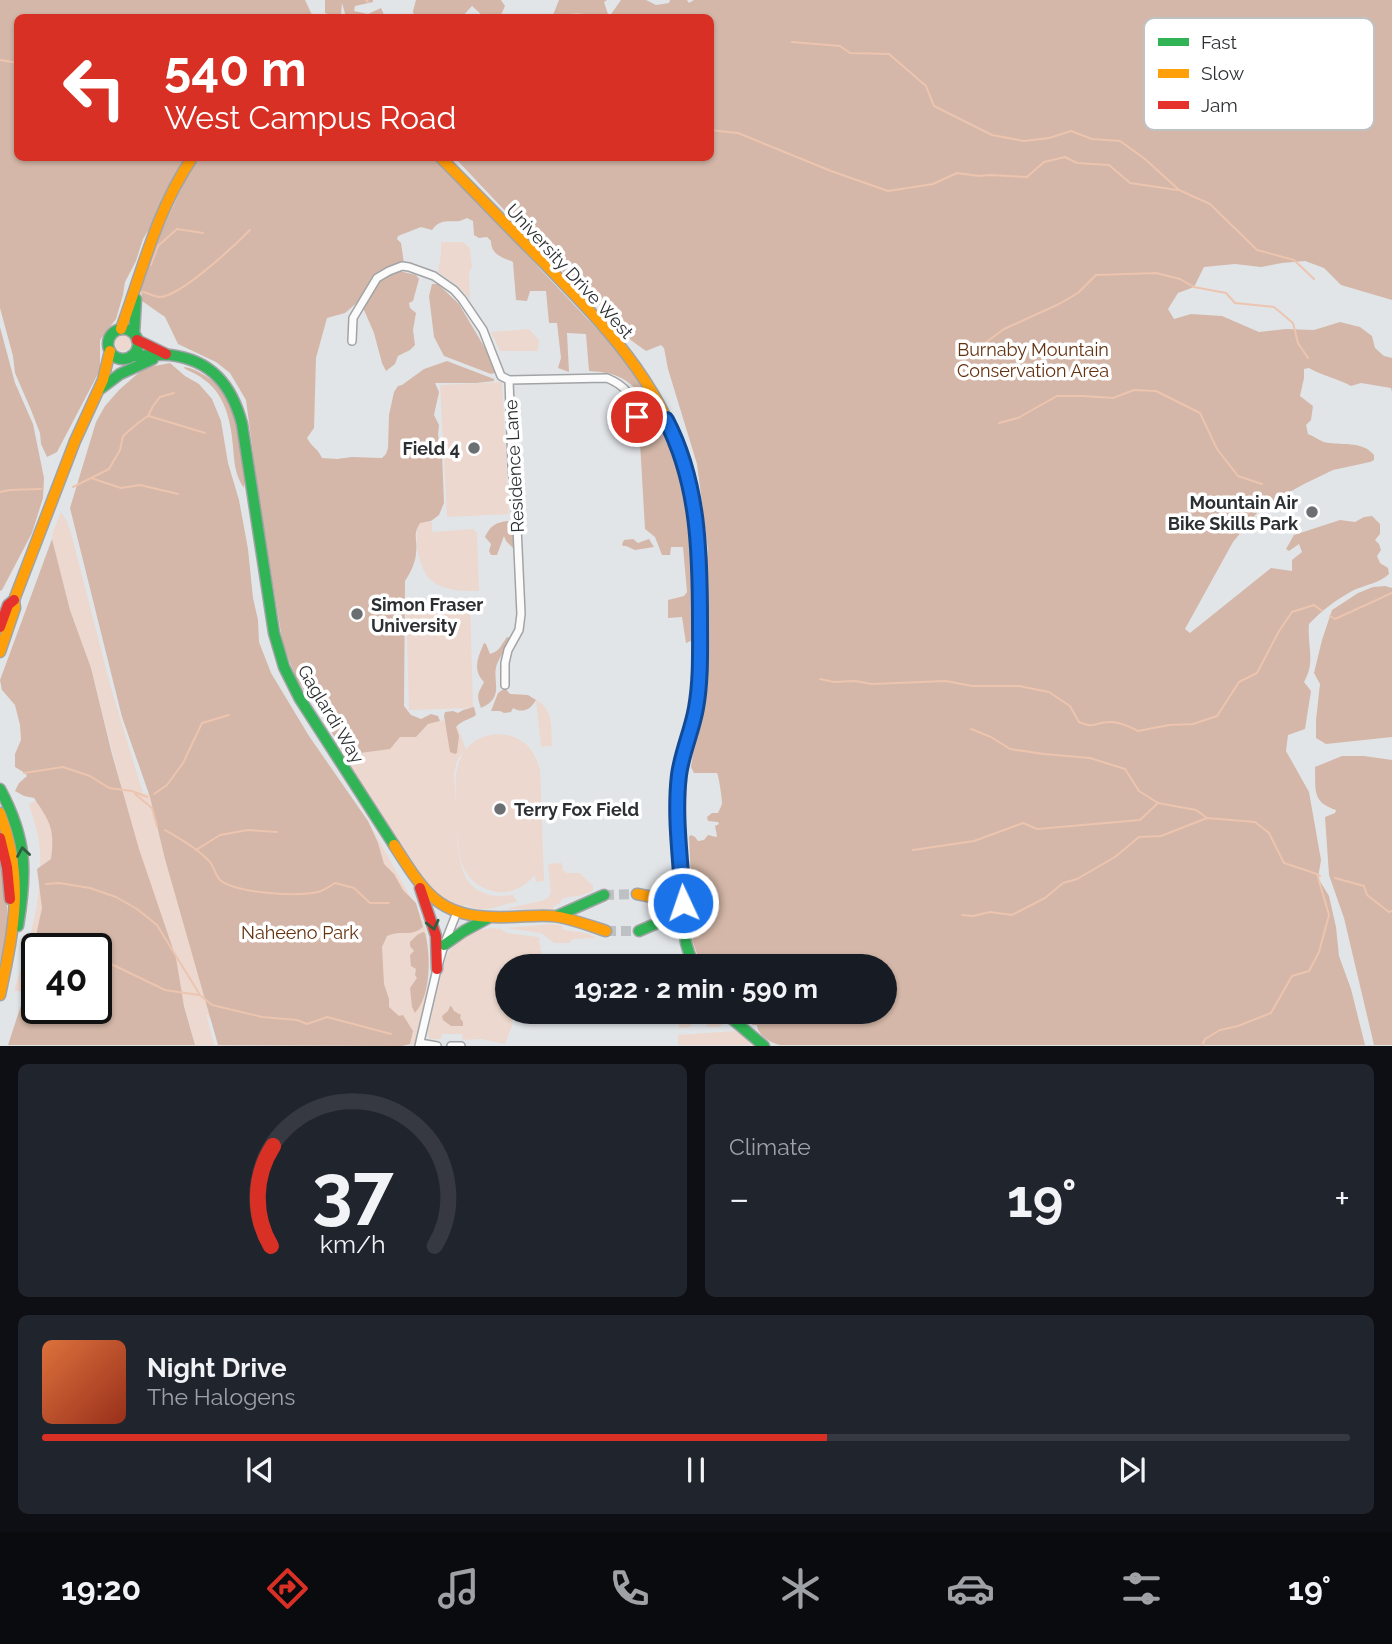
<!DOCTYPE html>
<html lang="en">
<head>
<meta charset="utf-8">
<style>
  body { margin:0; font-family:Raleway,sans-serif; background:#20242c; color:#f1f3f6; height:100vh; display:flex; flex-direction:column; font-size:26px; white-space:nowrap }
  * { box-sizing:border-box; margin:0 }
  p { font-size:23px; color:#9ea1a6 }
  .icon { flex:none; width:38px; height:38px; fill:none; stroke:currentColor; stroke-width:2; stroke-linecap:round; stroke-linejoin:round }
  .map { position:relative; height:1046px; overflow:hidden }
  .details { display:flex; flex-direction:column; gap:18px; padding:18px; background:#0d0f14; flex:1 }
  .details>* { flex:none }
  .hud { position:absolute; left:14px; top:14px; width:700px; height:147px; border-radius:10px; box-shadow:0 2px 5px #0004; background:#d93025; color:#fff; overflow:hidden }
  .speed { position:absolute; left:21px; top:933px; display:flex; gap:14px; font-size:35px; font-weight:700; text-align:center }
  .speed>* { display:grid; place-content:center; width:91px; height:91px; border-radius:50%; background:#171b24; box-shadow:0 2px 5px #0004; line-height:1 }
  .speed .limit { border:4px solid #111; border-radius:10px; background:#fff; color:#111 }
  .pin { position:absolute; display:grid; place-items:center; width:60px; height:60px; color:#fff; margin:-30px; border:4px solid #fff; border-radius:50%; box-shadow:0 2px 7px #0007 }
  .me { position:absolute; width:77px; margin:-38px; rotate:357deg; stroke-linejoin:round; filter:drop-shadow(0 0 5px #0008) }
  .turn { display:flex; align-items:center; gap:24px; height:147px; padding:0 35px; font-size:32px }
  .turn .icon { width:91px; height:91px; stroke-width:2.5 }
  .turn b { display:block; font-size:49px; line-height:60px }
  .big { font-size:52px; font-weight:700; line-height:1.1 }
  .details .tile { flex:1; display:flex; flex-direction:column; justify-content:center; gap:10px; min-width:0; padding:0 24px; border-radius:10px; background:#20242c }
  .details .dial { align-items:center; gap:0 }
  .dial svg { height:182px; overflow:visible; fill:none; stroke:#363941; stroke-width:7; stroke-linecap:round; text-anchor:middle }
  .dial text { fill:#f1f3f6; stroke:none }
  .song { display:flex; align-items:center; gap:21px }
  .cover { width:84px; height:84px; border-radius:10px; background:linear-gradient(135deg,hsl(20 70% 55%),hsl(10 70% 35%)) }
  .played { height:7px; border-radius:4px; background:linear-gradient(90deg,#d93025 60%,#363941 60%) }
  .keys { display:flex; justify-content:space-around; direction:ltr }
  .heat { display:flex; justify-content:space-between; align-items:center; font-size:38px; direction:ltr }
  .details .tiles { flex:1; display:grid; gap:18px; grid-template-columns:1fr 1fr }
  .tile:last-child { grid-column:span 2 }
  .trip { position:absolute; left:495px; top:954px; width:402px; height:70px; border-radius:35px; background:#171b24; box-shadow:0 2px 5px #0004; font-weight:700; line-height:70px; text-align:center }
  .tabs { display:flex; height:112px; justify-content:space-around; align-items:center; background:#090b0e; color:#9ea1a6 }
  .tabs .icon { width:49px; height:49px }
  .tabs .selected { color:#d93025 }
  .tabs b { font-size:32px; color:#f1f3f6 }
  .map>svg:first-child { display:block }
</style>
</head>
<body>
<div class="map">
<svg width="1392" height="1046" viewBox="0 0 1392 1046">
  <rect width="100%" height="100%" fill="#e2e5e8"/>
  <path fill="#ecd8ce" d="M441,242H463L470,248L472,267L469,272L470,299L456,285L438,272L441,254Z
    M529,329L539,340L538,351H500L491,332Z
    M115 343a8 8 0 1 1 16 0a8 8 0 1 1-16 0Z
    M502,382L509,514L447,517L440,385Z
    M61,512L67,521L71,533L111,688L143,793L368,821L420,914L427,935L429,959L425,1005L415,1045H225L212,1021L206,1013L214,1045H195L182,996L96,948H37V992L14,991C29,943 45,893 39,841C37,829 32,816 29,804L44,797L123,793L91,668L70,610L53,544L52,534Z
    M418,522H432V532L473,529L477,533L479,591C464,591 449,591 436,584C417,572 415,542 418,522Z
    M470,599L473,708L409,710L406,600Z
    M536,700C554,709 551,729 552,746L541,747Z
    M444,720L449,740L457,726L466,749C481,731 510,729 527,745C534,752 537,761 540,770L544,881L536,882L535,875C525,886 512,894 497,892C482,889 470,882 463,867C457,855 455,791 456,775C457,766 461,757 464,750L457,761L454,773C455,790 456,806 457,823C458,863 460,902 513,895L517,902C497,905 486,915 465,905L462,907L442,898L425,884L352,770L345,755L367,751L400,737H416L428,724Z
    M562,863L563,871H565L566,873H580L593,886V891L579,896L568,897L562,899L560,903L554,906L553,909H505L541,901L548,898L551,892L548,864Z
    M554,924L562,926V929C573,933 585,930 596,938L573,939L569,943H554L541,933L506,928Z
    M495,928L498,930L500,928L507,933L538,937L539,938L541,952L543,955L533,966H508V1012H512V1026L505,1044L481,1039L463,1040L462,1034H442L441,1039H429L428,1033C431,1017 435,1000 439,984C447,948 455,931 495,928Z
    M678,1012H690L691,1027L679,1028Z
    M706,1012H715L723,1021V1024L719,1027H707Z
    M735,1031C740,1034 749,1038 750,1045H678V1035Z"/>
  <path fill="#d4b7a8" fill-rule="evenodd" d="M0,0H305L313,17L18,18V158H186L178,170L162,209L143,239L136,261L125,282L123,295L116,319L100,340V370L57,452L47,457L41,444L40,433L31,410L15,373L13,356L0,308Z
    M325,0H373V2L355,6L354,11L368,14L381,8L385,17H346L342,3L341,14L337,17L325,13Z
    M416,0H501L505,6L500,17H484L472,6L462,17H414L413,11Z
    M559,0H607L604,2L609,17L621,0H646L656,5L669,3L670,0H687L689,3L694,0H1392V300L1341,285L1324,268L1305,261L1282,263L1261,267L1235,264L1204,267L1194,287L1178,293L1168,309L1174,319L1191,314L1222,316L1259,332L1286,329L1314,330L1340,322L1360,327L1372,336L1375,348L1384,356L1392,358V392L1391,388L1361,383L1351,386C1337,378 1322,376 1309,368L1304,369V378L1300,396L1313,406L1311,420L1306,425L1308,434C1313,436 1319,440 1324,442C1340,446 1362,440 1374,455V460L1370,462L1333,470L1304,484L1261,508L1233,542L1185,629L1190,633L1271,568L1292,571V560L1302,552L1299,544L1289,551L1286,549L1294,535L1340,520L1355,522L1364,517L1372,516L1380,524V534L1375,540L1379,544L1381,550L1377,556L1380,563L1388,568L1389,574C1380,583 1365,585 1354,590C1337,599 1322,610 1309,624C1307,646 1316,661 1304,682L1311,691L1305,729L1288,735L1286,751L1309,792L1321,860L1318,878L1329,896L1336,927L1339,956L1351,989L1365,1045H780C771,1044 757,1034 757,1025H753L731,1012H886V966H703C698,961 696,948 692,940L696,929L693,921L689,837L691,835L695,837L698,841L704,840L708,835L716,837L717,836L715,826L719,824L718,822L708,821L707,817L712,813H718C719,810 722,806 722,802C722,799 719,776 717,773H694L691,767L703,681V594L708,550L697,464L668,369L664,348L661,345L646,351L618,331L602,307L586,296L455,158H710V18H587L584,14C573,12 564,16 553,15Z
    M201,158H435L615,348L646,393C637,391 632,385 625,380C613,373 603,372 589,371L586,334L567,333L569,372L558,368L561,358L557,323H549L546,291H530L527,301L516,300L513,262C502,257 491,255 491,241L487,237L479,238L474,235L473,221L467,218C453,226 443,215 432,230L421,227L398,236L397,239L401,243L404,263L398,266L387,267L367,294L345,313L327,318L316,358L314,428L307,438C312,447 318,449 322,458L337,459L352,457L382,458L386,454L388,448L389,415L394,392L398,386L402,385L424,369L447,361L494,379V381L476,383H435L439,392L434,415L439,425L438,435L442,452L444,503L439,515L431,521L420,523C412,536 418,539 416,553C416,561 410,574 405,581L404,706L411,715L421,719L431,714L438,716L440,721L428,724L416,737H400L390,749L345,755L327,724L296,678L283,645L260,506L246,400L230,373L216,362L178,344L165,317L142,301L141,287L162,230L191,168Z
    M399,271L416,275L419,279L413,301L409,303L410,308L416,313L413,330L415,345L410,350L398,356L395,364L386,371L382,363L374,333L364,310V301L384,276Z
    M432,284H438L459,304L492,360L495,373L491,374L444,356L434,337L429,296Z
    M0,327L15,383L33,424L44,478L43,498L32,533L2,590L0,591Z
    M170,363L185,376L199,384L212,399L221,421L228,463L239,500L248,549L253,598L258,620L259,642L271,673L309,736L368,821L378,843L384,864L394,874L403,890L416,903L423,927C410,938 403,929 387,936L382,947L384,984L389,999V1007L399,1016L403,1015L413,1031L410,1044L402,1046L218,1045L165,859L150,797L122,717L70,508L96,422L105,406L119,390L144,368Z
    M184,367C192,368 198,371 204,375C209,378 214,381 218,385C240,409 240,449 245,480L244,488C235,476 234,461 233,446C231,422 225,393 203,379C198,374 190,372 184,368Z
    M639,425L661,431L675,460L692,539L691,549L695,561L696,575L693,640L686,643L682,617L668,618V600L684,596L687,592L683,547H671L670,555H662L655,537L645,529Z
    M508,521L512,527V531L515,532L516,551L506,541L504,536L497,555H491L489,551L491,544L485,537C490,526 496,522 508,521Z
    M52,539L70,610L91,668L112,754L139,849L176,958L184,1006L195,1045H8L26,990L23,971L36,954L37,931L42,908L37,869L51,859C55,828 50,822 34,798L24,796L15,791L19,783L27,776L25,773L15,767V754L21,740L20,725L15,705L2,690L0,680ZM37,948H96V1008H37Z
    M633,539L638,543L649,539L654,547L635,550L626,546H623L622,544L624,540Z
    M1385,586L1392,588V737L1326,744L1316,738V720L1320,684L1314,673L1322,640L1332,610L1358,593L1373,587Z
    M507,637L511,638C507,646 501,655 497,664C491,680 506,697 481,708C476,694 478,694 484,682C472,670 478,657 484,643L486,644L490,654C500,651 501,645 507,637Z
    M505,688L510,694L528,695L536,700C531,709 523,714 513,708L511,712L504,713L500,711H491L498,693Z
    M474,707L476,715C469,720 462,720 456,727L459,736L457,753L455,754L450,752L444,716L445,712L453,711L458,713L463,710Z
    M1342,756H1364L1392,760V1045H1374L1344,918L1329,875L1325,817L1335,813L1336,810C1311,802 1316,789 1315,767Z
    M0,855C6,872 9,919 7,937C6,946 2,956 0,964Z
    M423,932L425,933C431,956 431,995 415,1013L412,1007L410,988L417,978L415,975L416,969L411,966L410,955L414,951L410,946V942L417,935Z
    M450,1006L452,1007L454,1011L461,1015L460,1018L463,1022V1026H451L443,1020L442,1016L448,1011Z"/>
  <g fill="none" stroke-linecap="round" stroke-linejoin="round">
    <path stroke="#ecc4af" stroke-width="2" d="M366,0L368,2
      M792,42L840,46L850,53L889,54L926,86L934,106L992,135L1024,141L1049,138L1071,131L1092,139L1120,141L1145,159L1179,190L1210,204L1257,250L1294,260L1314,279
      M0,60L18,63
      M710,130L738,133L831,171L888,191L933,184L957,173L979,176L990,175L1027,177L1044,162L1065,157L1077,163L1109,165L1130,183L1177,190
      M151,265L158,246L177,229L203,233
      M143,292C148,293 155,297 160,297C181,296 234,246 250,230
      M977,349L1004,329L1059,304L1078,293L1096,275L1156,273L1180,279L1194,287L1226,293L1235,303L1274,307L1293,323L1298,343L1308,358
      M149,416L205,433
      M999,423L1018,418L1057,396H1083L1113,398L1134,390L1156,391L1200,413L1217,449L1238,476L1262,484
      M91,478L121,488L140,485L178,494
      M73,487L109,469L120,450L123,436L138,423L148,416L153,406L160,397L174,393
      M0,492L9,490L41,489
      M1330,616L1335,619L1392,593
      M820,679L834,682L855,681L872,684L946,681L972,686H1019L1049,692L1070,706L1079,722C1097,729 1092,723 1108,722C1118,721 1129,726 1138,731L1169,725L1193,724L1217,716L1239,682L1257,673L1279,631L1292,612L1314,605L1322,611
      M971,729L991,737L1010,749L1044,754L1090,758L1125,769L1139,791L1158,803L1196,810L1207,818L1255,822L1269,833L1284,863L1317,874
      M24,773L63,767L90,776L109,788L132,791L147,797
      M135,794L152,808L157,826
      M154,794L167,785L183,763L202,723L229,715
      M165,830C180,839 197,848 209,861C214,866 215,875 220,880C235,893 303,898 321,891C326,889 330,886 335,883L354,888L370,903H389
      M196,850L220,835L248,830L277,832
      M913,850L974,841L1023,823L1037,829L1140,820L1158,803
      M1335,878L1364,886L1367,895L1389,912L1392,911
      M46,884L59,883L90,888L116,897L137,909L157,925L200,995L212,1005L262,1017L297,1020L307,1024L327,1017L391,1034
      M962,915L973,916L990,912L1012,915L1045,898L1063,883L1077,879L1115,857L1139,837L1161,836L1207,818
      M34,951H37
      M96,960L107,962L165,990L199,995
      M1202,1046L1205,1039L1220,1030L1238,1026L1271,1013L1292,976L1309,971L1319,952L1329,915L1317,874L1320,876"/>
    <path stroke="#bec1c4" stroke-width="10" stroke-dasharray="10 5" stroke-linecap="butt" d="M604,895L637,894
      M606,931H639"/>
    <defs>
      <path id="street" d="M352,341L353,318L377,278L389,271L402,266L409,267L434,276L454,290L462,299L483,330L501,376L509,380
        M509,380L607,378C614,381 622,385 627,392C639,408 634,436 666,420
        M505,685V663L508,650L519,630L521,614L517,527L512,465L509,380
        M420,1043L437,1046
        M419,1046L437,969L444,945L457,912
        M451,1046H461"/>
      <path id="fast" d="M108 344a15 15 0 1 1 30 0a15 15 0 1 1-30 0Z
        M134,334L136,299
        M131,356C144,356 157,354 170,355C212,360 232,386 242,424L274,633L284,667L300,699L394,845
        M100,389L120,374L153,359
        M0,789C27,839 27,872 18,926
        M557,916L604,895
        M639,931L662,921L683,918
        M444,945L464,931L488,918
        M693,966L686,943L684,927L678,837V783L681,764L696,706L699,672L700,619
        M724,1012L764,1046"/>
      <path id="slow" d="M441,158C476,193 510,229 545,264C601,322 656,377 682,457C699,510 700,564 700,619
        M121,329C142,271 157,210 192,158
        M0,652L15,608L14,600L75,441L103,380L110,351
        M0,813C25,879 14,929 0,995
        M394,845C429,900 441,919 510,917C525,917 544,914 559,917C575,920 591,926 606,931
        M637,894L683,903"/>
      <path id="jam" d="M137,340L166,354
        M0,627L8,605L14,600
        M0,838L7,867L10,899
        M420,888L436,936L437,969"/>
    </defs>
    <use href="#street" stroke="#a1a3a5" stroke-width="10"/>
    <use href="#fast" stroke="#a1a3a5" stroke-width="13"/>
    <use href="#slow" stroke="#a1a3a5" stroke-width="13"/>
    <use href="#jam" stroke="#a1a3a5" stroke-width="13"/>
    <use href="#street" stroke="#fbfbfc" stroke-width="7"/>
    <use href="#fast" stroke="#30b455" stroke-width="10"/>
    <use href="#slow" stroke="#ff9f0a" stroke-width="10"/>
    <use href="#jam" stroke="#e5322d" stroke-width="10"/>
  </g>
  <defs><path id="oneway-chevron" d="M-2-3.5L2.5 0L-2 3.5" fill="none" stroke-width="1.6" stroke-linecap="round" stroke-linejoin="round" transform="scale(1.75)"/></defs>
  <g stroke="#2e5e3e">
    <use href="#oneway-chevron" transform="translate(23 852) rotate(-99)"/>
    <use href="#oneway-chevron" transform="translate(433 925) rotate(77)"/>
  </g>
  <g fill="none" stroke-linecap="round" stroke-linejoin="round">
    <defs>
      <path id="route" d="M637,417C647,425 655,426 666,420C699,483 700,554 700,623C700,651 701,680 696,708C692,731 682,752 679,775C674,817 681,861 683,903"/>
    </defs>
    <use href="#route" stroke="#114b97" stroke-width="18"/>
    <use href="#route" stroke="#1a73e8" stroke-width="12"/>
  </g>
  <g fill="#6c6f72" stroke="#fff" stroke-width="2.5">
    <circle cx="474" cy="448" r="7"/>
    <circle cx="1312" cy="512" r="7"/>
    <circle cx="357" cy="614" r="7"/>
    <circle cx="500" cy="809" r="7"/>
  </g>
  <g text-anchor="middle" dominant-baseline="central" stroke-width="7" stroke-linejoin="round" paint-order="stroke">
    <g font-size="18" fill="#2d3032" stroke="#fff">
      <text transform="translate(570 271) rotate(47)">University Drive West</text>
      <text transform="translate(514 466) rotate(-93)">Residence Lane</text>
      <text transform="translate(331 714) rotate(59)">Gaglardi Way</text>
    </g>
    <g font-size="18" fill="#65310f" stroke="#fff">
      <text x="1033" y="349">Burnaby Mountain<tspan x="1033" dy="21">Conservation Area</tspan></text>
      <text x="300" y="932">Naheeno Park</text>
    </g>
    <g font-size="18" font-weight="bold" fill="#2d3032" stroke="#fff" text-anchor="end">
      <text x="460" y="448">Field 4</text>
      <text x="1298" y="502">Mountain Air<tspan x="1298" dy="21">Bike Skills Park</tspan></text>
      <text x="371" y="604" text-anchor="start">Simon Fraser<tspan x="371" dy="21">University</tspan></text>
      <text x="514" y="809" text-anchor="start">Terry Fox Field</text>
    </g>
  </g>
  <rect x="1144" y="18" width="230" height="112" rx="10" fill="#fff" stroke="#c0c1c2" stroke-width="2"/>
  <rect x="1158" y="38" width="31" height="8" fill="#30b455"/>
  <rect x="1158" y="69" width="31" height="9" fill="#ff9f0a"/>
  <rect x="1158" y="101" width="31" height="8" fill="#e5322d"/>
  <g font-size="19" fill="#2d3032">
    <text x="1201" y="49">Fast</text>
    <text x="1201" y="80">Slow</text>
    <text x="1201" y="112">Jam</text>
  </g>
</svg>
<div class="speed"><div class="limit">40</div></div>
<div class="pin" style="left:637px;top:417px;background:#d93025"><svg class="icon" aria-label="arrive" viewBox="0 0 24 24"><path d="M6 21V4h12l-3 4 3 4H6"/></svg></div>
<svg class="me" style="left:683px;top:903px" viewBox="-20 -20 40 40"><circle r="17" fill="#1a73e8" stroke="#fff" stroke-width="3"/><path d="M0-11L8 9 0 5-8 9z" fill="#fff"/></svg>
<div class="trip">19:22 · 2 min · 590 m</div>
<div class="hud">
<div class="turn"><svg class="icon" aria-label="left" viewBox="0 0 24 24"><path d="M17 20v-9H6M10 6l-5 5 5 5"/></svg><div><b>540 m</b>West Campus Road</div></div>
</div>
</div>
<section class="details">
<div class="tiles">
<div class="tile dial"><svg viewBox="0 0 100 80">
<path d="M14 69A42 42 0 1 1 86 69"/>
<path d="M14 69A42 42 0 0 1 15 25" stroke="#d93025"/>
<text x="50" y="56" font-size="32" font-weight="700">37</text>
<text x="50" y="72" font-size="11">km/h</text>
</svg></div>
<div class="tile"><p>Climate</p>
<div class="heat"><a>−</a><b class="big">19°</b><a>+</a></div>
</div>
<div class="tile">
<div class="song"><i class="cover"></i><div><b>Night Drive</b><p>The Halogens</p></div></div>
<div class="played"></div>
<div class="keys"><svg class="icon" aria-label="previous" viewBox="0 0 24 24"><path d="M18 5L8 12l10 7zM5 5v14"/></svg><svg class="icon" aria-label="pause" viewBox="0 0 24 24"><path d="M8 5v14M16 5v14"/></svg><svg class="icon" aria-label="next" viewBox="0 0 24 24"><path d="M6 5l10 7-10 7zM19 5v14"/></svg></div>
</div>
</div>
</section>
<nav class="tabs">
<b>19:20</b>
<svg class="icon selected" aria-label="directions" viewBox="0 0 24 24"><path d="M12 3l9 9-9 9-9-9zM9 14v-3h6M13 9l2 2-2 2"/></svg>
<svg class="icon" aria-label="music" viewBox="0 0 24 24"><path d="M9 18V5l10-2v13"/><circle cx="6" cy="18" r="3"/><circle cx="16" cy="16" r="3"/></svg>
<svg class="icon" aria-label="phone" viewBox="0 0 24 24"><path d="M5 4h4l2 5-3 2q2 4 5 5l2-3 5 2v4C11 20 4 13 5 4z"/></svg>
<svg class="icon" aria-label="climate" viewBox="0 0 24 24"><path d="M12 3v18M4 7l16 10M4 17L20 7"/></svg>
<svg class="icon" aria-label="car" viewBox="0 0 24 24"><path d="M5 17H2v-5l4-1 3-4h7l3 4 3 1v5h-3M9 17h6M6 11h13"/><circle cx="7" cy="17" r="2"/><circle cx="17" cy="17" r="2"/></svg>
<svg class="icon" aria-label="filters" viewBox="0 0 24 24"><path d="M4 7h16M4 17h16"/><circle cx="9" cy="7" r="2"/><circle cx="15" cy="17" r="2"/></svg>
<b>19°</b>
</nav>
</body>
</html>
